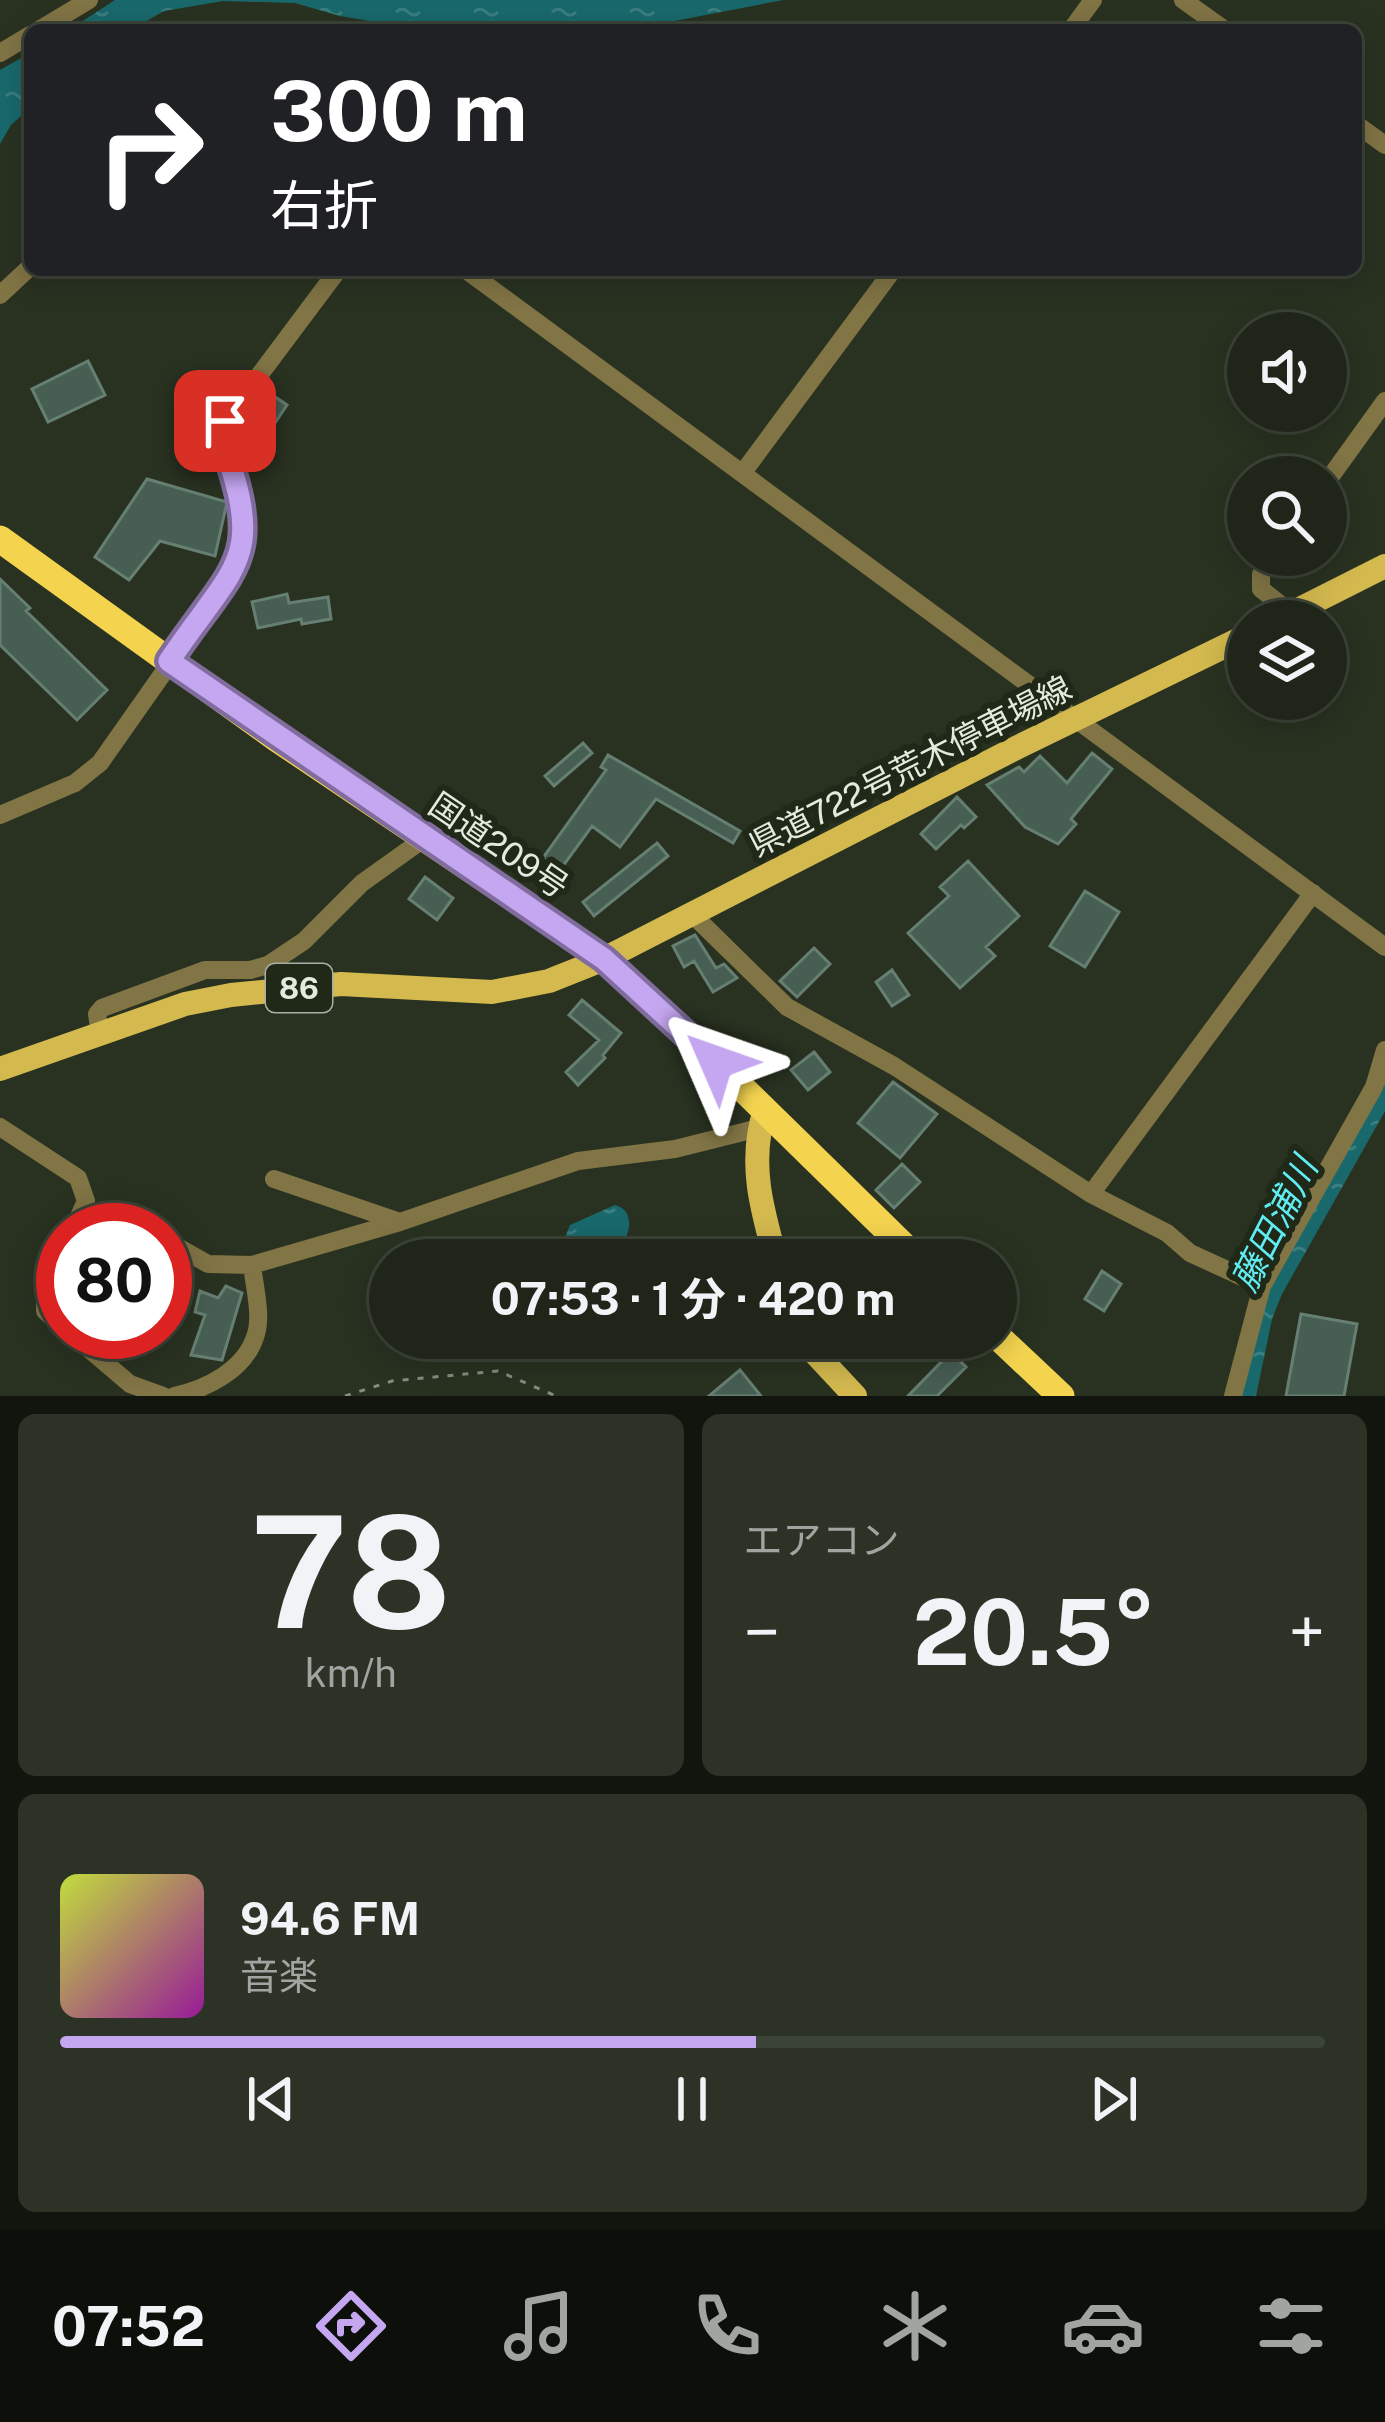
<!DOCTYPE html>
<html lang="ja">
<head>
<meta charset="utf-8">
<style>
  body { margin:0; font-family:"Public Sans","Noto Sans JP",sans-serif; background:#2c3226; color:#f1f3f6; height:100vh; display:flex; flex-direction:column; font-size:45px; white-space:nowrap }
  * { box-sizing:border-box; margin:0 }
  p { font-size:39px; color:#a1a5a2 }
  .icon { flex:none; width:66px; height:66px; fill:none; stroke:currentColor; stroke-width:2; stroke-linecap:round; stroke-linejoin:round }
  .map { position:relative; height:1396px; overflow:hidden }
  .drawer { display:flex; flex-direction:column; gap:18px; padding:18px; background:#11150e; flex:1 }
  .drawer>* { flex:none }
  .hud { position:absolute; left:24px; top:24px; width:1338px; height:252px; border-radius:18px; box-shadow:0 6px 30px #0003,0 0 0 3px #3c4338; background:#202124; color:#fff; overflow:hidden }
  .buttons { position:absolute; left:1227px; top:312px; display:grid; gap:24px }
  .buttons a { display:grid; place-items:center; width:120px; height:120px; border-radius:50%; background:#1f2619; box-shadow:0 6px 30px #0003,0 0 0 3px #3c4338; font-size:60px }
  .speed { position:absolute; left:36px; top:1203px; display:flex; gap:24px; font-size:60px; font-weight:700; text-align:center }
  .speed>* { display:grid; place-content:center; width:156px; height:156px; border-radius:50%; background:#1f2619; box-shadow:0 6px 30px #0003,0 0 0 3px #3c4338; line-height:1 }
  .speed .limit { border:18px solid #d22; background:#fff; color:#111 }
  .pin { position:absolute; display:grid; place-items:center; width:102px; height:102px; color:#fff; margin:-51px; border-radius:24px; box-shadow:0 6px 18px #0006 }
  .me { position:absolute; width:132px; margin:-66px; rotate:313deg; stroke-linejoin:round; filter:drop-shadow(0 0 9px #0008) }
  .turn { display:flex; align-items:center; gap:42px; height:252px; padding:0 48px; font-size:54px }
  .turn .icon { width:156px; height:156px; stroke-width:2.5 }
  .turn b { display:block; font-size:84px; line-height:102px }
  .big { font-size:90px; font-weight:700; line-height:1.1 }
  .drawer .tile { flex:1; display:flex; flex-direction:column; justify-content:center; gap:18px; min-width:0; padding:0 42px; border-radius:18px; background:#2c3226 }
  .drawer .dial { align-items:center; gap:0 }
  .dial b { font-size:156px; line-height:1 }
  .song { display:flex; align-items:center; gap:36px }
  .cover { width:144px; height:144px; border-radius:18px; background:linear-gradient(135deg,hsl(70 70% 55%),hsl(300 70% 35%)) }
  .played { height:12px; border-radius:6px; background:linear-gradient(90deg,#c5a7f1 55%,#3c4338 55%) }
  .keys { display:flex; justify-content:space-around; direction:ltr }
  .heat { display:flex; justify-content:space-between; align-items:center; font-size:66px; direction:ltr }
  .drawer .tiles { flex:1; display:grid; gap:18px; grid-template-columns:1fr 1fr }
  .tile:last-child { grid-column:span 2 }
  .trip { position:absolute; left:369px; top:1239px; width:648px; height:120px; border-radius:60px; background:#1f2619; box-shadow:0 6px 30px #0003,0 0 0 3px #3c4338; font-weight:700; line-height:120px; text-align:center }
  .menu { display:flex; height:192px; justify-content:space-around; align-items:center; background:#0c0f0a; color:#a1a5a2 }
  .menu .icon { width:84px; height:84px }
  .menu .active { color:#c5a7f1 }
  .menu b { font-size:54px; color:#f1f3f6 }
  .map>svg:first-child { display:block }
</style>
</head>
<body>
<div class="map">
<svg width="1385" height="1396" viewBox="0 0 1385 1396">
  <defs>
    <pattern id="water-ripples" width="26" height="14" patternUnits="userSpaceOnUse" patternTransform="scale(3)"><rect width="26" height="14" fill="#19696c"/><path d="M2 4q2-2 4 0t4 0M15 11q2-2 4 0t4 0" fill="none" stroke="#3a7f81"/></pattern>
  </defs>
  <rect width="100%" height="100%" fill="#293221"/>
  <path fill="url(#water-ripples)" d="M115,0H783L628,30H423L340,16L295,3L223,1L164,11L131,30H69Z
    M30,53V108L11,125L0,144V70Z
    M1385,1080V1111L1282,1294L1272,1319L1256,1396H1239L1267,1288Z
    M615,1205C631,1209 632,1226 625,1239H590L574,1246L564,1240L570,1225Z"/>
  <path fill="#475e53" stroke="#667f73" stroke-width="3" d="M88,361L105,395L48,422L32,389Z
    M268,392L287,405L269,432L250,420Z
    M147,479L227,502L215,556L160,541L129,580L95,557Z
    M0,579L30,608L26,611L107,690L77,720L0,645Z
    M287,594L289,603L328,597L331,619L302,624L301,619L258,628L252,602Z
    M583,743L592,753L554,786L545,776Z
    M1092,753L1112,769L1071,819L1076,824L1058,844L1025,827L987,785L1019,767L1024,772L1040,756L1067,783Z
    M608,755L740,831L733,843L656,799L620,847L592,826L547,888L530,876L606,770L601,767Z
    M957,797L976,817L964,828L961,825L936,849L921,834Z
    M657,843L668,856L594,916L583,902Z
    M968,861L1019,916L986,947L995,956L960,988L908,933L949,896L940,887Z
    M425,877L453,898L437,920L409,899Z
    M1085,891L1119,912L1085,967L1050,946Z
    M695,935L716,968L724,964L737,978L713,992L694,961L684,967L673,946Z
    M814,948L830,964L797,997L780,981Z
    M892,970L909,995L892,1006L876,982Z
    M582,1000L621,1033L603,1055L605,1058L578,1085L566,1072L599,1040L569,1015Z
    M814,1052L830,1072L808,1090L791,1070Z
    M893,1082L937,1114L900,1158L858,1123Z
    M902,1164L920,1182L894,1208L876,1190Z
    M1102,1271L1121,1284L1104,1311L1085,1299Z
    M226,1286L242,1293L222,1360L191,1355L205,1315L195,1312L200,1291L218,1298Z
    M1301,1314L1357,1324L1344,1396H1286Z
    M951,1352L966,1367L937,1396H908Z
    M740,1370L761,1396H709Z"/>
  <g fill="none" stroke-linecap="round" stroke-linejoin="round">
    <path stroke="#858d7f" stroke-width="3" stroke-dasharray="6 9" stroke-linecap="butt" d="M345,1396L392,1381L498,1371L556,1396"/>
    <path stroke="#817445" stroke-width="18" d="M1183,0L1225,30
      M39,30L89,0
      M1071,30L1093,0
      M0,53L30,35
      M1356,124L1385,145
      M466,270L1385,947
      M0,295L30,267
      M744,471L893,270
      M1326,483L1385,401
      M1275,555L1261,574V589L1291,613
      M0,815L75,783L100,763L230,578L246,539L239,487L220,435L225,421L338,270
      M692,914L787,1007L894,1066L1091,1194L1167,1233L1190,1253L1262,1286
      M100,1034L97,1014L102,1008L205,970H250L268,965L304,941L362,883L425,838
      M0,1127L78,1178L86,1201L73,1230
      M274,1179L400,1222L578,1161L675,1149L759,1128
      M1091,1194L1313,893
      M165,1246L169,1242L208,1264L252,1265C254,1284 262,1315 256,1334C246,1370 206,1389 174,1396
      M63,1253L45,1294V1311L63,1327
      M252,1265L400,1222
      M69,1332L130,1384L163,1396
      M102,1360L115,1332
      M1233,1396L1262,1286L1374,1087L1385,1050"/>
    <path stroke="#d3b94e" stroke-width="24" d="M1276,621L1385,566
      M0,1069L185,1004L231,995L341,984L492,992L549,981L604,959L1020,746L1248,635
      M765,1110C748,1162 762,1210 776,1260
      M805,1338L813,1351L855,1396"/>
    <path stroke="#f4d44f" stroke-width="27" d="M0,539L276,738L604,959L691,1038L918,1260
      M996,1335L1061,1396"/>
  </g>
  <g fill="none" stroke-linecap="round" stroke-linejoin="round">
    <defs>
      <path id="route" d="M225,421L220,435C267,562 237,560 169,661L604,959L716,1062"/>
    </defs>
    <use href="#route" stroke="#806d9d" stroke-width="30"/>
    <use href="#route" stroke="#c5a7f1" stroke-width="21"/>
  </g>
  <g text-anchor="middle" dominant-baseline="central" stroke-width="12" stroke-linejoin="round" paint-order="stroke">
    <rect fill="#202817" stroke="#a9b0a3" stroke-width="3" x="266" y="964" width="66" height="48" rx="9"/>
    <g font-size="30" font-weight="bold" fill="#e4eadf">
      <text x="299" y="988">86</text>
    </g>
    <g font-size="33" fill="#e4eadf" stroke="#202817">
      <text transform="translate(910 766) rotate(-27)">県道722号荒木停車場線</text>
      <text transform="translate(499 845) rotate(34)">国道209号</text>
    </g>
    <g font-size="36" font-style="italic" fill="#5fedf3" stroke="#202817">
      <text transform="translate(1274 1224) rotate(-63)">藤田浦川</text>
    </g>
  </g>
</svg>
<div class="buttons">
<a><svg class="icon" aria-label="sound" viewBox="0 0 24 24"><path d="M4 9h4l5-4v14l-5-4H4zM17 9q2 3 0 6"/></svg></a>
<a><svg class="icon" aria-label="search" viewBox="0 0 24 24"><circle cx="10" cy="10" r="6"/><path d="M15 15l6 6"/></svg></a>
<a><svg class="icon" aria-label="layers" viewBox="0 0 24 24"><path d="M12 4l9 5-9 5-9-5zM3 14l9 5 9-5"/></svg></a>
</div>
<div class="speed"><div class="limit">80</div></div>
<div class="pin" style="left:225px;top:421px;background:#d93025"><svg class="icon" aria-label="arrive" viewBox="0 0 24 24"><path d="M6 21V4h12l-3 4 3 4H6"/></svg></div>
<svg class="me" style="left:716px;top:1062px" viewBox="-20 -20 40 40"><path d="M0-17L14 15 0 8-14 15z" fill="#c5a7f1" stroke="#fff" stroke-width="4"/></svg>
<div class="trip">07:53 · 1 分 · 420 m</div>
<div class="hud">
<div class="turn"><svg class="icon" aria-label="right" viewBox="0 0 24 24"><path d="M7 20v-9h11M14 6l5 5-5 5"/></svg><div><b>300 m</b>右折</div></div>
</div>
</div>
<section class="drawer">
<div class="tiles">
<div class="tile dial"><b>78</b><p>km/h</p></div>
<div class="tile"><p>エアコン</p>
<div class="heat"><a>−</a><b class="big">20.5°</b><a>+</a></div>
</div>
<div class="tile">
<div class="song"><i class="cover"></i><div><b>94.6 FM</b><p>音楽</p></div></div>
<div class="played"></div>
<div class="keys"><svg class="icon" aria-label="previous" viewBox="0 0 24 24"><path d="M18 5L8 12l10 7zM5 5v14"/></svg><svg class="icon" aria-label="pause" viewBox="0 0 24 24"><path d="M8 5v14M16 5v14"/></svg><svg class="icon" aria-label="next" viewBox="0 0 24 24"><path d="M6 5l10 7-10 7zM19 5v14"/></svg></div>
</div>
</div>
</section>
<nav class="menu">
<b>07:52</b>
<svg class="icon active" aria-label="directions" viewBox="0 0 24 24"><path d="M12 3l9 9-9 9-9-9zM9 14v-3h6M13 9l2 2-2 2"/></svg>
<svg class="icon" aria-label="music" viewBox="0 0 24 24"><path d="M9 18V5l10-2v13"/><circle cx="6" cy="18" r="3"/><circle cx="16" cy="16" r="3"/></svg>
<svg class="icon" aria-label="phone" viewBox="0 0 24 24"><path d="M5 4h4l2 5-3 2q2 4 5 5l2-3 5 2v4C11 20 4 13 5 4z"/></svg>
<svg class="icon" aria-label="climate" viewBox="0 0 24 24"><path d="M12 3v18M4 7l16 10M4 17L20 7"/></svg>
<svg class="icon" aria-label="car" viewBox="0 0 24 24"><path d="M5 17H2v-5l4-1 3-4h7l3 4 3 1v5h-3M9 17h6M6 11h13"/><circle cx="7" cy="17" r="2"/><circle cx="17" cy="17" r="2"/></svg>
<svg class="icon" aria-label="filters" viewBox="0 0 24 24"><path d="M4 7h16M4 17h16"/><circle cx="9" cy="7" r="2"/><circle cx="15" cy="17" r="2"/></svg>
</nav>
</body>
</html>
